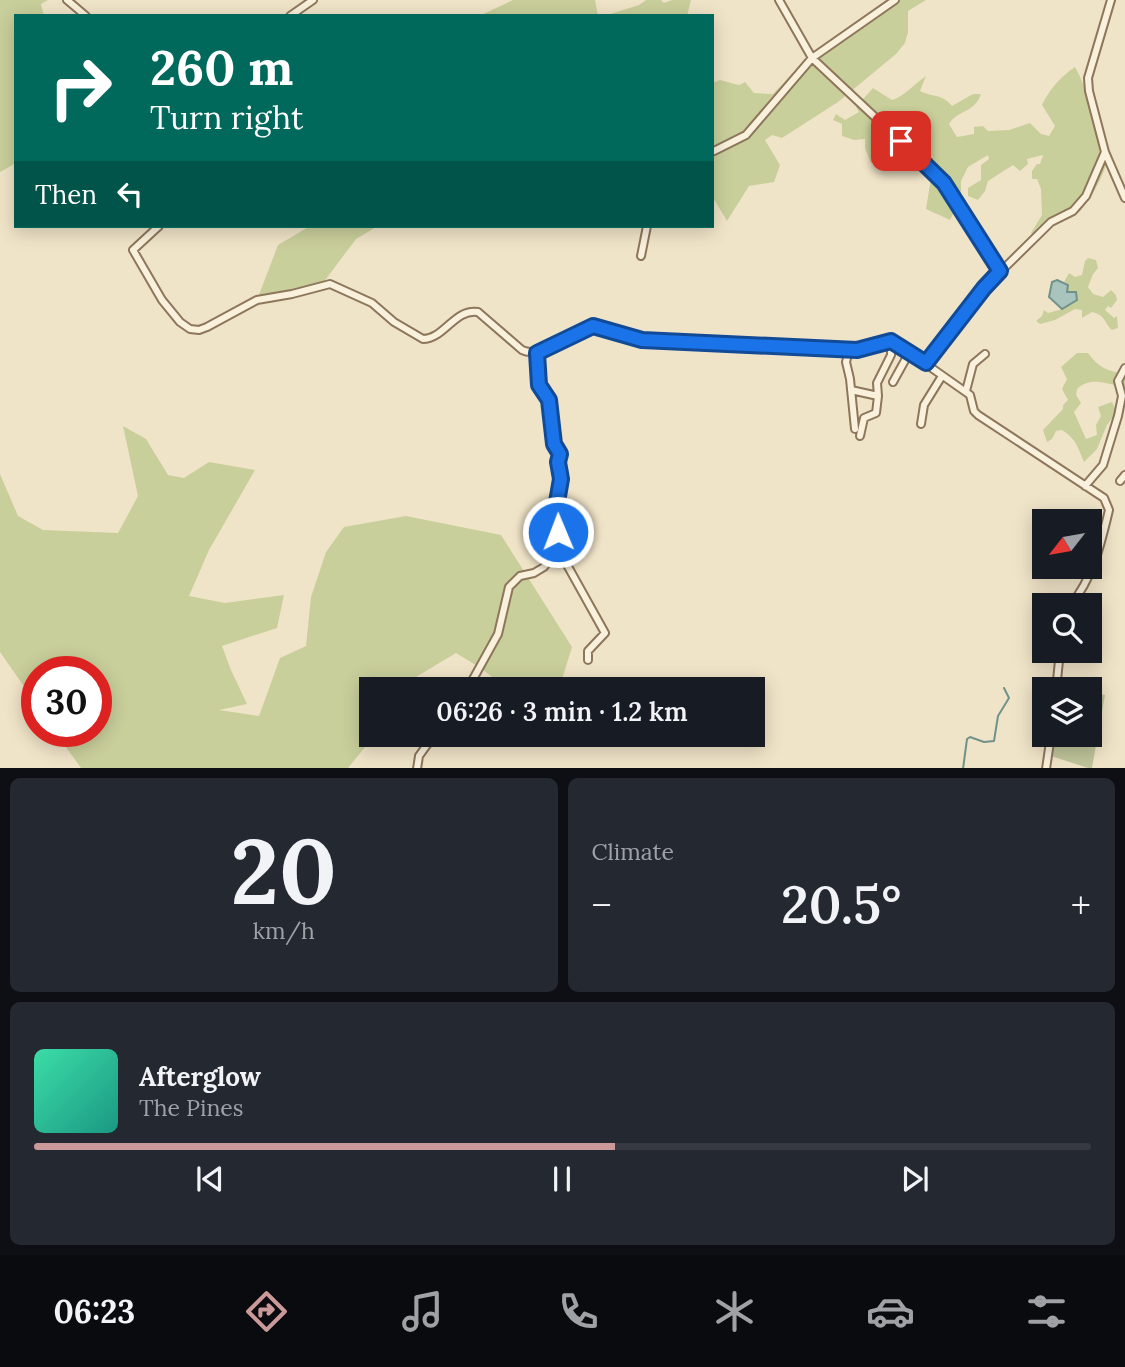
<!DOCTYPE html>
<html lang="en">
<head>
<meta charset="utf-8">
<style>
  body { margin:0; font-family:Lora,serif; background:#242831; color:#f1f3f6; height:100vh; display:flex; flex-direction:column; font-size:26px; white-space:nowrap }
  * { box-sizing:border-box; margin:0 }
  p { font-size:23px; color:#9ea1a6 }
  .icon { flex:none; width:38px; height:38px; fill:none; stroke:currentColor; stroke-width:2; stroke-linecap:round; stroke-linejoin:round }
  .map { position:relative; height:768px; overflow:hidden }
  .sheet { display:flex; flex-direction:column; gap:10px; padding:10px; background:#0d0f14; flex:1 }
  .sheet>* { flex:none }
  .hud { position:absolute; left:14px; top:14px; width:700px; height:214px; border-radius:0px; box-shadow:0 4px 18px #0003; background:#00695c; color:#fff; overflow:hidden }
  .needle { width:46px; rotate:239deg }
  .tools { position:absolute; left:1032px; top:509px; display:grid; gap:14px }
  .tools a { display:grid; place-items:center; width:70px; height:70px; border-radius:0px; background:#171b24; box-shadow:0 4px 18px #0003; font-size:35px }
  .speed { position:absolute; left:21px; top:656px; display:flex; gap:14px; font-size:35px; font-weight:700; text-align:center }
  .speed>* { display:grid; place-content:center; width:91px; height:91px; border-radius:50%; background:#171b24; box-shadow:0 4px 18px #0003; line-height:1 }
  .speed .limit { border:10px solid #d22; background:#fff; color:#111 }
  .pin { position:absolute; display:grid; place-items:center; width:60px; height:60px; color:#fff; margin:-30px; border-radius:14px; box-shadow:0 4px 10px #0006 }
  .me { position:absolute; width:77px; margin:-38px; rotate:359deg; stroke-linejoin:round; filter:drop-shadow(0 0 5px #0008) }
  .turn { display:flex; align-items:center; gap:24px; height:147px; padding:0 21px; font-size:32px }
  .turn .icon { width:91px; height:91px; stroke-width:2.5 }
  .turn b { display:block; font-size:49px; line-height:60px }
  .then { display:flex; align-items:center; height:66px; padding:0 21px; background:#0003; gap:14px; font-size:26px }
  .big { font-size:52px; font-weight:600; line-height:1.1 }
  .sheet .card { flex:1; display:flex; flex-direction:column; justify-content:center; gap:10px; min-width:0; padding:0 24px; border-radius:10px; background:#242831 }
  .sheet .dial { align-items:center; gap:0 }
  .dial b { font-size:91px; line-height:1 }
  .song { display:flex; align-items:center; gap:21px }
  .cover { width:84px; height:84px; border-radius:10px; background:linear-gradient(135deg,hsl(160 70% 55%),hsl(170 70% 35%)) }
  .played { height:7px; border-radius:4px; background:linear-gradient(90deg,#cc999b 55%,#363941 55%) }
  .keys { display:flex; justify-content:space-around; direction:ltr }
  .heat { display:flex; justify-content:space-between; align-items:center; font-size:38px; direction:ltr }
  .sheet .tiles { flex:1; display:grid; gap:10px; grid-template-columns:1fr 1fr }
  .card:last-child { grid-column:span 2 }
  .trip { position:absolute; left:359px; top:677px; width:406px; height:70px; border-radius:0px; background:#171b24; box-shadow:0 4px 18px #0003; font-weight:600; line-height:70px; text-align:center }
  .menu { display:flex; height:112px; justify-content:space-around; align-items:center; background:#090b0e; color:#9ea1a6 }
  .menu .icon { width:49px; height:49px }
  .menu .on { color:#cc999b }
  .menu b { font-size:32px; color:#f1f3f6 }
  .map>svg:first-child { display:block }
</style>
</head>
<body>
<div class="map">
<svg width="1125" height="769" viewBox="0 0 1125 769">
  <rect width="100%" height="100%" fill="#f0e4c8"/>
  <path fill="#c9cf9b" d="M0,0H48L41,4L44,16H16V163L0,172Z
    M513,0H595L598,16H479Z
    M646,0H661L664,3L672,0H691L687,16H604L639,5Z
    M887,0H926L908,11V32L905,43L896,54L838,102L782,138L772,135L765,140L780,165L774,182L749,186L727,221L712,196V83L720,80L739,85L745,82L754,93L773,94L805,60Z
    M1075,67C1082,78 1108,143 1108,154C1108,170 1088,205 1076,215C1070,220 1062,219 1056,223C1050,226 1045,233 1039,237L1031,233L1042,215L1041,189L1037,179H1032V171L1037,164H1040L1043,155L1027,159L1028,164L1020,171L1013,165L988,181L985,191L978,200L968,196V188L981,180V165L989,159L988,155L968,167L961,181V199L950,220L926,209L931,178L907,152L898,147L887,166L871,163L865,148V139L854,140L842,136V124L833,120L836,114L845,120L859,112L856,107L873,88L892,100C905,96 914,84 926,76L920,91C932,97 943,94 952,106L973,94H981C974,114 958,109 949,124L957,137L974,134V127L983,126L988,131L1009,130L1030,123L1041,134L1049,136L1055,126L1042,105C1049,90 1061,76 1075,67Z
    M310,226H378L356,239L320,287L257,300L278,245Z
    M1088,258L1096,260L1098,268L1093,274L1088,287L1093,294L1103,297L1111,290L1116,295L1117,300L1111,308L1108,306L1105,310L1114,318L1117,316L1118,328L1112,330C1103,322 1107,316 1092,312L1082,318V310L1075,309L1055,320L1040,324L1036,321L1042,316L1044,310L1048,313L1062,309L1077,300L1072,293L1067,292L1068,285L1064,282L1069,273L1075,277L1082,275L1085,261Z
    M1077,353H1088C1098,367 1108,372 1125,373V389C1110,383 1089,376 1077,389L1076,395L1081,403L1074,412L1086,439L1097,435L1096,425L1101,416L1098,407L1112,402L1117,412L1107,425L1097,449L1084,462C1077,446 1077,440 1062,430L1056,431L1052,439L1047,442L1043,430L1063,409V405L1068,400L1062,389L1067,379L1061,367Z
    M123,426L146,439L168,475L184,478L209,462L255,470L209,550L189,596L225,603L284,595L277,628L222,646L231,670L247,704L219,710L259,716L280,658L306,646L311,597L326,552L344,527L406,516L501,535L572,647L559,689H508L479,667L456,653L401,686L399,689L371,690V735H375L348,768H81L55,732H96V672H37V705L0,652V474L18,516L43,530L118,533L138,496Z"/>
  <path fill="#bfc49a" d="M1090,693L1105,695L1092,768H1088L1051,756L1053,735H1090Z"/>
  <path fill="#a9c4bc" stroke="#6f938a" stroke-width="2" d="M1057,280L1068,285L1067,292H1076L1077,300L1062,309L1049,297L1052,282Z"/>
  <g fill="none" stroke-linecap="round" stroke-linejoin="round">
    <path stroke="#6f938a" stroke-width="2" d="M963,769L967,739L970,737L984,742L994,741L998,716L1009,698L1004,688"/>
    <defs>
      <path id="minor" d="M67,0L86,16
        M779,0L812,58L941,179L1001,271
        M290,16L313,0
        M712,152L746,135L812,58L895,0
        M1105,152L1125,198
        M159,226L133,250L162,300L180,322L190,329L199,330L207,327L257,300L292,294L330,284L372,303L394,322L423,339C444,339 455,308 478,312L522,350C541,360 575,331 595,326L642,340L857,350L891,341L926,364
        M641,256L647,226
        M537,353L539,385L549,400L554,444L560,452L558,462L561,479L557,502L561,515L558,532L559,542L566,563L605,633L588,651V660
        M893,382L909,353
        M851,390L878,396
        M966,391L973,364L985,354
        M921,424L924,405L942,376
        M855,429L850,379L846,362L849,351L855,350
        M860,436L864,418L876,413L878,396L877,383L891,355V341
        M1120,481L1125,475
        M1085,486L1103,465L1118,416L1122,396L1118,381L1125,368
        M1070,606C1093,578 1101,544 1109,510L1104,498L978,415L974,411L970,395L926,364L984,288L1051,222L1073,211L1086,196L1105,152L1089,91L1088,78L1111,0
        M467,690L498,634L509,587L520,576L534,573L544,567L560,546
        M1056,690L1060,651
        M417,769L419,756L434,735
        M1046,769L1051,735"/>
    </defs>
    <use href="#minor" stroke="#8d765c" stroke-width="10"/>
    <use href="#minor" stroke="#faf1dc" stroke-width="6"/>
  </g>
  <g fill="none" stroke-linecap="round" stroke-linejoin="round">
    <defs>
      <path id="route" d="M558,532L561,519L557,502L561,479L558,462L560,454L554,444L549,400L539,385L537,353L593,326L642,340L857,350L891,341L926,363L984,288L1000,271L944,183L901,141"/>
    </defs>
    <use href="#route" stroke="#114b97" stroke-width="18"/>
    <use href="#route" stroke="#1a73e8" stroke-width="12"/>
  </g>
</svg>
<div class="tools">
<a><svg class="needle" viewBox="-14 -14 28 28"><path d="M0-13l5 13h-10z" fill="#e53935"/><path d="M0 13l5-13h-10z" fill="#9ea1a6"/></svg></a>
<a><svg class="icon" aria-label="search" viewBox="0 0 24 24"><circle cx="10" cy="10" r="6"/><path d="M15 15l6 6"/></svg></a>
<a><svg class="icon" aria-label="layers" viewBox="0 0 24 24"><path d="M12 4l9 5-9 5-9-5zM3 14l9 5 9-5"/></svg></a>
</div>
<div class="speed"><div class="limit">30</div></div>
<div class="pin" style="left:901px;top:141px;background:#d93025"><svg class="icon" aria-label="arrive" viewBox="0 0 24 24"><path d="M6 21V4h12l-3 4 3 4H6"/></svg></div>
<svg class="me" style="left:558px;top:532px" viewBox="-20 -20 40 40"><circle r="17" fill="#1a73e8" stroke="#fff" stroke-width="3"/><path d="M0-11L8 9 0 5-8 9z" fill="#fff"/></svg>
<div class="trip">06:26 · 3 min · 1.2 km</div>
<div class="hud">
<div class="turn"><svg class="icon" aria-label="right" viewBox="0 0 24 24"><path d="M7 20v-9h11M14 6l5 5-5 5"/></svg><div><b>260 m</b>Turn right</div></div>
<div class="then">Then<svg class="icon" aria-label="left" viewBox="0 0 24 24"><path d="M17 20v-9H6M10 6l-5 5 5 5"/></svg></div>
</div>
</div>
<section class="sheet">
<div class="tiles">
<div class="card dial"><b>20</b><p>km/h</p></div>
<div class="card"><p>Climate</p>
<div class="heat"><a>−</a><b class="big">20.5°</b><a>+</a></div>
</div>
<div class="card">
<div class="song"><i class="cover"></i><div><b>Afterglow</b><p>The Pines</p></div></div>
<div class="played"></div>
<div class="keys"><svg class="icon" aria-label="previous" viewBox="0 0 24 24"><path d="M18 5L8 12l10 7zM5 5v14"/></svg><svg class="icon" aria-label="pause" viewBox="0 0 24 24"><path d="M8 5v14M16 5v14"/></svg><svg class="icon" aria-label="next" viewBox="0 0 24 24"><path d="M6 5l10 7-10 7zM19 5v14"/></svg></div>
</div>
</div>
</section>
<nav class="menu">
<b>06:23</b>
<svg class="icon on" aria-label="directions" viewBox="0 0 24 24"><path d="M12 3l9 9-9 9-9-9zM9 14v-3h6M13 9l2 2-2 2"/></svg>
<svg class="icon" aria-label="music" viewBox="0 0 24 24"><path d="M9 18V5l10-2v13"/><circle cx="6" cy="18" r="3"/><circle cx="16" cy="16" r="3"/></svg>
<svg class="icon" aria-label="phone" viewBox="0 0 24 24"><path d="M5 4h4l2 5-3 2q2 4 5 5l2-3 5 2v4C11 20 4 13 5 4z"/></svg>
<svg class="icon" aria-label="climate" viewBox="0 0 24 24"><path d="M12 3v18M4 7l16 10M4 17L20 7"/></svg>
<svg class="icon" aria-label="car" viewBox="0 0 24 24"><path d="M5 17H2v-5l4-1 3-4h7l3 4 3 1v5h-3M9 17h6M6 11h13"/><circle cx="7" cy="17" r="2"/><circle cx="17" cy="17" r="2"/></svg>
<svg class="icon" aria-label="filters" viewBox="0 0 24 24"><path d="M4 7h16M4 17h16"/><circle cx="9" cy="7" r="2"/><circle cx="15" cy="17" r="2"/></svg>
</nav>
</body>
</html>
